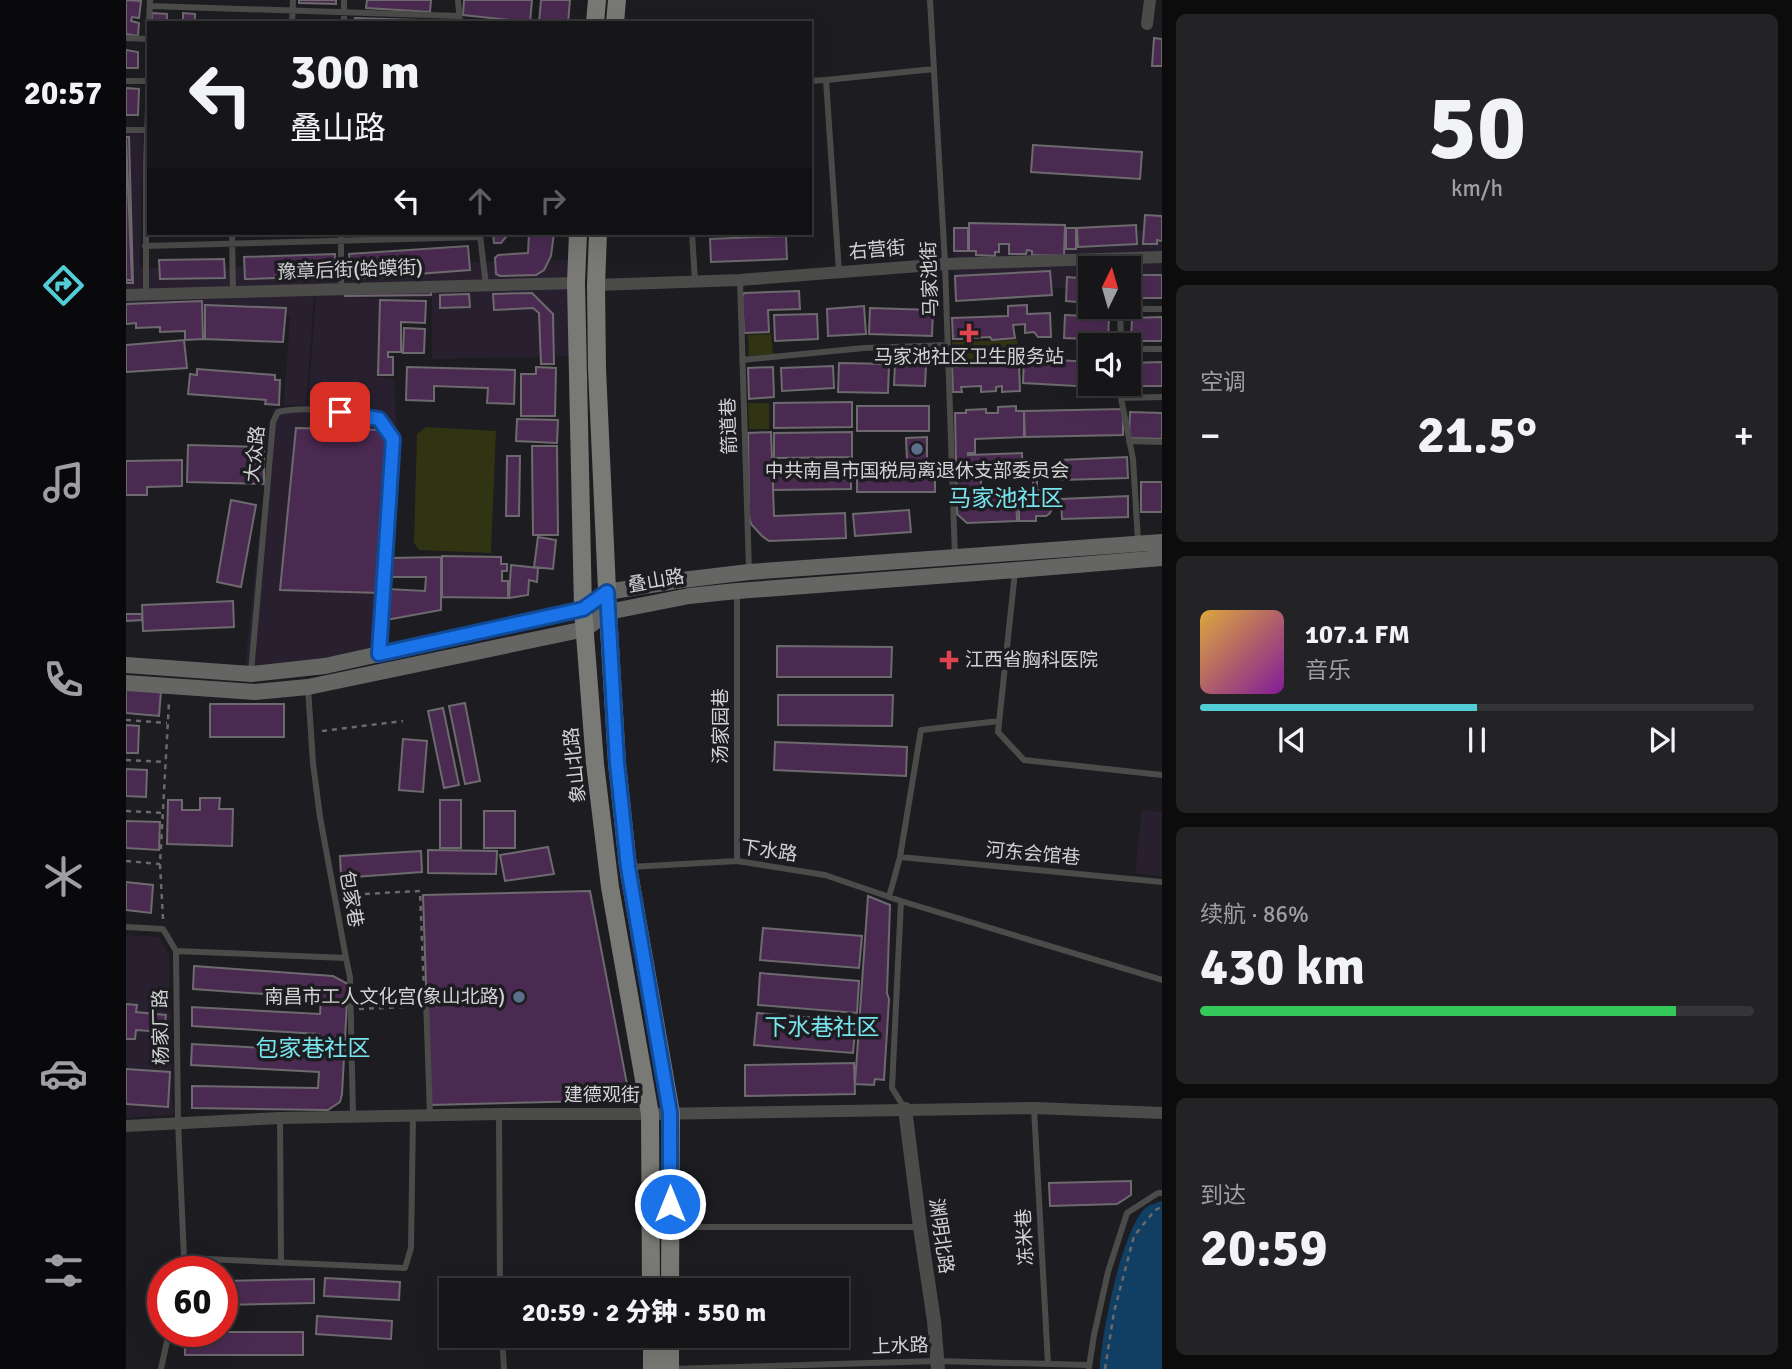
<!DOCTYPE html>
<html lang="zh">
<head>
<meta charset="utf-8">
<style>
  body { margin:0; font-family:Signika,"Noto Sans SC",sans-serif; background:#232225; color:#f1f3f6; height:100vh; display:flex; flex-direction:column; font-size:26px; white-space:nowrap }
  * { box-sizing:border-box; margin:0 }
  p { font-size:23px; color:#9e9fa2 }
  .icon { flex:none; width:38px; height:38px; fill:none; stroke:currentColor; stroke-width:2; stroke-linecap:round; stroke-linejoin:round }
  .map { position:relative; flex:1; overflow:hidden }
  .drawer { display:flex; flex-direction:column; gap:14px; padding:14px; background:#0c0c0d; width:630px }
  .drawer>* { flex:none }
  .guide { position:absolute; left:21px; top:21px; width:665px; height:214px; border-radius:0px; box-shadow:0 7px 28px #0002,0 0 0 2px #353437; background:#161518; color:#f1f3f6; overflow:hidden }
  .needle { width:46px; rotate:5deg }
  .tools { position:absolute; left:952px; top:256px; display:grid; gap:14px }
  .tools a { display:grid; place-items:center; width:63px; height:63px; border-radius:0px; background:#161518; box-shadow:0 7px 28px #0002,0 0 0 2px #353437; font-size:35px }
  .speed { position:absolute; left:21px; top:1256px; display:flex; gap:14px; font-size:35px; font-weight:700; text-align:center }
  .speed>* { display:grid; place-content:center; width:91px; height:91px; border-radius:50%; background:#161518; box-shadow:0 7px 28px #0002,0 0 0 2px #353437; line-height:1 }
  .speed .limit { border:10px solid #d22; background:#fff; color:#111 }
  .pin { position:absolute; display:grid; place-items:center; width:60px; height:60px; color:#fff; margin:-30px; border-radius:14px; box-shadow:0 4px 10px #0006 }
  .me { position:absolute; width:77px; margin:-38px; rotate:0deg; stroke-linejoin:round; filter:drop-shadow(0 0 5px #0008) }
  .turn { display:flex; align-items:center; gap:24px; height:147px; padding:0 28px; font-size:32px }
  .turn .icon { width:91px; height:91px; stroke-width:2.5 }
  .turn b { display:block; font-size:49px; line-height:60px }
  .lanes { display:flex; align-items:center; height:66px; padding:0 28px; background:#0003; justify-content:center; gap:35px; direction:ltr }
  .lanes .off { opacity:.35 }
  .big { font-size:52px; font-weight:800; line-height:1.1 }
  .drawer .tile { flex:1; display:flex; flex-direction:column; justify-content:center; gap:10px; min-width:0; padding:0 24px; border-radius:10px; background:#232225 }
  .drawer .dial { align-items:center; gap:0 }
  .dial b { font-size:91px; line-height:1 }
  .song { display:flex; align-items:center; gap:21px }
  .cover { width:84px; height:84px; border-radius:10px; background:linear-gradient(135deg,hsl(40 70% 55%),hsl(290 70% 35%)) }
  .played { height:7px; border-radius:4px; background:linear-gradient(90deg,#52ccd5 50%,#353437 50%) }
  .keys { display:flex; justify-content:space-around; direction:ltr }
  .heat { display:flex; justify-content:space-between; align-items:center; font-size:38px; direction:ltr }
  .charge { height:10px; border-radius:5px; background:linear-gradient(90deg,#34c759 86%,#353437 0) }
  .trip { position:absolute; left:313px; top:1278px; width:410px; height:70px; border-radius:0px; background:#161518; box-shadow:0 7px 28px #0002,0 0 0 2px #353437; font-weight:800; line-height:70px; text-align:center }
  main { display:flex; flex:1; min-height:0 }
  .menu { display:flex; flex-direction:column; width:126px; justify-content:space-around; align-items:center; background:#09080a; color:#9e9fa2 }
  .menu .icon { width:49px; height:49px }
  .menu .current { color:#52ccd5 }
  .menu b { font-size:32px; color:#f1f3f6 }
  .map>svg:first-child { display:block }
</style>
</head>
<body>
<main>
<nav class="menu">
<b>20:57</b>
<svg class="icon current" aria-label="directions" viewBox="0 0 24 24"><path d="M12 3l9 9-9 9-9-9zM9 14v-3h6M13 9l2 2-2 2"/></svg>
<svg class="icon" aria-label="music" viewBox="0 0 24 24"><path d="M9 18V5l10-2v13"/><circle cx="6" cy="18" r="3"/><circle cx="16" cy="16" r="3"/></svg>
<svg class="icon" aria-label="phone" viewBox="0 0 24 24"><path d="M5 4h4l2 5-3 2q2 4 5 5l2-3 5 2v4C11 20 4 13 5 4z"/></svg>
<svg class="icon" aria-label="climate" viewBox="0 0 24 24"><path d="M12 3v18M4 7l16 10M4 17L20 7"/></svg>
<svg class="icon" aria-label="car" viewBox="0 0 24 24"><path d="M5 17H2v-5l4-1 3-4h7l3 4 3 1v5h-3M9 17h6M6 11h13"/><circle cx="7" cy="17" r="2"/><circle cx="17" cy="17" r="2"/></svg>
<svg class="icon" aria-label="filters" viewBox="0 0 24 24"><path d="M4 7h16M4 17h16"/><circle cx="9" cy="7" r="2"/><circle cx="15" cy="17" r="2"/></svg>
</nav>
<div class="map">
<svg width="1036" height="1369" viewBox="0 0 1036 1369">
  <rect width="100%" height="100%" fill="#1d1c20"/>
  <path fill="#28202f" d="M17,132L14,268L458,260V356L306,359V298L233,297L253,299L251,377L268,379L271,439L257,646L194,659L119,666L147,408L182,407L190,297H188L180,406L158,405L164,315L0,320V133Z
    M1036,230V287L1003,288V268H964V288L827,289L829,231Z
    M1016,810L1036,812V876L1009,873Z
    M0,935L33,937L43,955L47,1115L0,1118Z"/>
  <path fill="#303412" d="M645,334L647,354L623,356L622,335Z
    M891,340L892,361L827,363L826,342Z
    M622,403H643V429H623Z
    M300,427L370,431L365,553L293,550L288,543L291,434Z"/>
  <path fill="#103f63" d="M1036,1201V1369H974C974,1339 997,1223 1021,1207C1025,1204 1031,1203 1036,1201Z"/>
  <path fill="#4b2a52" stroke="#6d6a6e" stroke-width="2" d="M0,0L15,1L13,18L6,17L5,21L13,23L12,36L0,34Z
    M173,0H210V4L173,3Z
    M241,0H305L304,12L240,8Z
    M338,0H406L404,22L337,15Z
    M415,0H444L442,23H413Z
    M26,13L41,14V20H57V13L69,14V23H26Z
    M229,18L325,21V23H229Z
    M172,20H209V23H172Z
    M1028,38L1036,39V66H1026Z
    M0,50L12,52V68H0Z
    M0,88L13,89L12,115H0Z
    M0,137H3L7,283H0Z
    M0,139L6,280H0Z
    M907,145L1016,152L1014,179L905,172Z
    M1019,215L1036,216V241L1031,240V244H1017Z
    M843,223L939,225L938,256L906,255V251L901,250L900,254H883V244H873V252H869V256L850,255V251H843Z
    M1010,225L1011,244L952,247L951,228Z
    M828,228H842V251H828Z
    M940,228H950V249H940Z
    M115,233H207V234L115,236Z
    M367,233H379L380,237L375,243H368Z
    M403,233H428L425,256L418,270L410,275L374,276L370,274L369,258L372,255L402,253Z
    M660,236L661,259L585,262L584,239Z
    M342,246L344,270L225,279L223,254Z
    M209,254L210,276L119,279L118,257Z
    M98,259L99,278L34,279L33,260Z
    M924,271L926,295L830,301L829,276Z
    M1007,275H1036V298H1006Z
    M941,277L964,279V303L940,301Z
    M305,290V295L219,296V292Z
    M673,291L674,309L642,310L643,332L618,333L616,298L618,293Z
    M406,293L427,314L428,364H415L413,313L407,308L368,310L367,294Z
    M343,294L344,307L314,308V295Z
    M254,300L300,301L299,323L275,322V352H262V357H267V375H252Z
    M76,301L77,339L59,340V331L34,332V327L10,328V323L0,324V304Z
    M79,305L160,308L157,342L79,339Z
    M901,305V314L924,313L925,337H912L908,332L899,333V324L887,325L889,338L866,340L864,337L846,338V335H836V339H827L826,318L882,316V306Z
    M738,306L740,334L702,336L701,309Z
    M744,308L807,310L806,336L743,334Z
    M691,314L692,339L649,341L648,315Z
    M939,315L983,317L982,341L964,340V333H958V339L938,338Z
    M1036,317V341H1005L1006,318Z
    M278,328L299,329L298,353H277Z
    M58,340L61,368L0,372V345Z
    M898,358L964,362V383H986V388L897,383Z
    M1036,362V386H1004V363Z
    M713,363L763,364L762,393L712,392Z
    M769,364L800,365L799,386L768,385Z
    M893,364L894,391L876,392V386L870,387V391L855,392V386L835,387L836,392H827L826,367Z
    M707,366L708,388L656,391L655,368Z
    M281,367L389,370L388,404L361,403L362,388L308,386V401L280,400Z
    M410,367L430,368L429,416H395V374H410Z
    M647,367L648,397L623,399L622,368Z
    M71,369L149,375V380H154L153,405L139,404L140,400L62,394L64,374L71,375Z
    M726,402V427L648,428V403Z
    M731,406H803V431H731Z
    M890,406V411H898V437L849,439V453H842V455L896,453L897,478L855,479V493L841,494V496L890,494L891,521L841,523L831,514L829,413H840V410L860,409V413H872V407Z
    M997,409V435L899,437L898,411Z
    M1004,412L1036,413V439L1003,438Z
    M391,419L432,420L431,443L390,441Z
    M170,428L260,430L254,593L154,590Z
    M645,432L648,516L719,513L720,538L643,541L636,536L625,524L623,516L622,433Z
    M726,432V457L648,458V433Z
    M801,437V461H781L780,438Z
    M62,445L138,447V484L61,482Z
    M406,446H431L432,535H407Z
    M381,456H394L393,516H380Z
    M1001,457L1002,478L935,480L934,460Z
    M56,460V486L21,487V495H0V461Z
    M897,461H921V475H911V490H915L916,501H925V511L923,514L920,516H910V521H893V502H901V491H907V476H897Z
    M725,464V489L647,490V465Z
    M809,467V492H731V468Z
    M1015,482H1036V512H1015Z
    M1002,496V517L936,519L935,499Z
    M105,500L130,505L115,587L91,582Z
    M783,510L785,532L729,536L727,514Z
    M412,537L430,540L427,569L408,567Z
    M316,556L375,557V564H381V571H376V581H382V598L316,597Z
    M315,557V610L260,620L262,589L299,591L300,577H263V558Z
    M385,565L412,568L411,582L403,580L402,595L383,598Z
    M107,601L108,627L17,631L16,605Z
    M0,614H16V620L0,621Z
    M651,646L766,647L765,677H651Z
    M0,689L35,691L33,716L0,713Z
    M652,695H767L766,726L652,725Z
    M339,703L354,781L339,784L323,706Z
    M84,704H158V737H84Z
    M317,708L333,785L318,788L302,711Z
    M0,725L13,726L12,753H0Z
    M277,739L301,741L297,792L273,790Z
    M649,742L781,747L780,776L648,770Z
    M0,769L21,770L20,797L0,796Z
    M74,798H94L93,809H107L106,846L41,844L42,800H56V810H74Z
    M314,800H335V848H314Z
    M358,811H389V848H358Z
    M0,821L34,822L33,850L0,848Z
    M422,847L428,874L379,881L374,855Z
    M302,850L371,851L370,874L302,873Z
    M295,851L296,872L215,878L214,856Z
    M0,882L27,885L25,913L0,910Z
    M464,891L504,1100L304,1105L297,895Z
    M742,896L764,905L761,993L763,999L758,1080L749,1079L748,1085L729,1084Z
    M637,928L736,936L733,968L634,960Z
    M68,966L207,976L222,984L216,1094L214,1102L202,1110L66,1108V1086L192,1088L193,1072L65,1065L66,1044L192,1051L193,1034L66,1026V1007L194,1014L195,998L67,989Z
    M634,973L733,981L731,1013L632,1005Z
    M0,1004L11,1005L10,1012L40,1015L38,1032L10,1030L9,1039H0Z
    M631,1013L730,1021L727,1053L628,1045Z
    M728,1063L729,1094L619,1096V1065Z
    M0,1069L44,1072L42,1107L0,1104Z
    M1005,1181V1195L991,1204L924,1206L923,1183Z
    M199,1278L274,1282L273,1300L198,1296Z
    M188,1279V1303L96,1305V1281Z
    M191,1316L266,1321L265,1339L190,1334Z
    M59,1332H177V1355H59Z"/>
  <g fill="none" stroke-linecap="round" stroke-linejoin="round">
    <path stroke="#6a696c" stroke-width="2.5" stroke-dasharray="5 5" stroke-linecap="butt" d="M0,720L41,723
      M196,731L277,721
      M0,760L39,762
      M0,811L37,813
      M0,861L34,864
      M219,895L294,891L298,991
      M37,919L34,864L43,702
      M233,1009L280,1007L289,1004
      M979,1369L988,1312L1008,1236L1029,1210L1036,1207"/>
    <path stroke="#4b4c4a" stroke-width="6" d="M218,0V23
      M332,0L334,23
      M804,0L819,264L829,557
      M24,6L333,16
      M23,23L24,0
      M166,23L167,0
      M0,38L23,39
      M0,81H23
      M684,81L700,80
      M0,130H23
      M106,233L107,292
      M566,233L569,281
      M354,235L360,285
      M19,246L354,237
      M713,272L700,80L808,69
      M614,280L623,570
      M215,289V233
      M20,294V163L23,79
      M994,306L995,345
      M994,309H1036
      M1003,349H1036
      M616,360L738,348L822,345
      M995,383V398L1007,459L1012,541
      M995,398L1036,397
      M1003,441L1036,442
      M889,572L872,732L898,760L1036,775
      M125,672L147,422L152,412C184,405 221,413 253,419L267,439L254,652
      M182,688L187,763L194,817L220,958L224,977L227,1116
      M774,857L1036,882
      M611,861V593
      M504,867L611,861L699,875L775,901L1036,980
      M763,897L774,857L795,730L873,721
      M775,901L766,1088L779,1109
      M0,927L37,929L50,951L52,1122L58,1258L55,1272
      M50,951L220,958
      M300,1000L304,1115
      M908,1108L922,1364
      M373,1114L374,1290
      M154,1118L155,1263
      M546,1227H794
      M58,1258L279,1268L285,1248L287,1116
      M376,1335L378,1369
      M963,1367L968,1335L982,1272L1001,1213L1032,1193H1036
      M35,1369L43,1332
      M545,1369L811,1361L963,1365"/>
    <path stroke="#4b4c4a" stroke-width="12" d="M1021,24L1024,0
      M470,285L614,280L819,264L1036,257
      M0,295L450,283
      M0,1126L154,1118L373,1114H524L908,1108L1036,1113"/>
    <path stroke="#4b4c4a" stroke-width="14" d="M779,1109L794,1227L808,1321L812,1369"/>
    <path stroke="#656663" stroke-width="16" d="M0,665L125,674L199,666L457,609L481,592L556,580L623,572L1036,542
      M0,683L129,692L182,687L459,629L482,612L563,596L611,591L890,570L1036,558"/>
    <path stroke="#797a76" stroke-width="18" d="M469,23L471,0
      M489,23L491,0
      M452,233L450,283L457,609L469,764L484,887L524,1114L525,1290
      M472,233L470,285L471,369L482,612L491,763L502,867L545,1113L544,1290
      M526,1335V1369
      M544,1369V1335"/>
  </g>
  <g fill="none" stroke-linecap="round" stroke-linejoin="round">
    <defs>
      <path id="route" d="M214,412L253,419L267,439L253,654L457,609L481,592L491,763L502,867L544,1113V1204"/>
    </defs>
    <use href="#route" stroke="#114b97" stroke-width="18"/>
    <use href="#route" stroke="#1a73e8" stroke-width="12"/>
  </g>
  <g fill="#e0444e" stroke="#1d1c20" stroke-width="2.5">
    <path d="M839.5 322.5h7v7h7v7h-7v7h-7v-7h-7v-7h7z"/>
    <path d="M819.5 649.5h7v7h7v7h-7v7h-7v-7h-7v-7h7z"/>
  </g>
  <g fill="#5c6f8a" stroke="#1d1c20" stroke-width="2.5">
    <circle cx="791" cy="449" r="7"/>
    <circle cx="393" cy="997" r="7"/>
  </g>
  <g text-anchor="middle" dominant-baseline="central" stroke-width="7" stroke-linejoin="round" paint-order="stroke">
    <g font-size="19" fill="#d2d2d4" stroke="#1d1c20">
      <text transform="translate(751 250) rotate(-5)">右营街</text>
      <text transform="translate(224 270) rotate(-2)">豫章后街(蛤蟆街)</text>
      <text transform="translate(804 279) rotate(-92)">马家池街</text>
      <text transform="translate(603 426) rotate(-92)">箭道巷</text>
      <text transform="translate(129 454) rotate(-84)">大众路</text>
      <text transform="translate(530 581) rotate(-10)">叠山路</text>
      <text transform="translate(595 726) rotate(-90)">汤家园巷</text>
      <text transform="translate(449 765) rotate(-96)">象山北路</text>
      <text transform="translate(643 851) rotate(8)">下水路</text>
      <text transform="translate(907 854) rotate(5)">河东会馆巷</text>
      <text transform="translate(225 899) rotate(80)">包家巷</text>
      <text transform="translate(35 1027) rotate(-91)">杨家厂路</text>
      <text x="476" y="1095">建德观街</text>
      <text transform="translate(815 1236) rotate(82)">渊明北路</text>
      <text transform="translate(899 1237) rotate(-93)">冻米巷</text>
      <text transform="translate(774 1346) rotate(-2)">上水路</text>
    </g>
    <g font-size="19" fill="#d2d2d4" stroke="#1d1c20">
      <text x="843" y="357">马家池社区卫生服务站</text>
      <text x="791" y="471">中共南昌市国税局离退休支部委员会</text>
      <text x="839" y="660" text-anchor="start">江西省胸科医院</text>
      <text x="379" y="997" text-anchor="end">南昌市工人文化宫(象山北路)</text>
    </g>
    <g font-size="23" fill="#78e4ed" stroke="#1d1c20">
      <text x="880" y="498">马家池社区</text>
      <text x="696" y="1027">下水巷社区</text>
      <text x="187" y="1048">包家巷社区</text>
    </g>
  </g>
</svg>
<div class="tools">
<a><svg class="needle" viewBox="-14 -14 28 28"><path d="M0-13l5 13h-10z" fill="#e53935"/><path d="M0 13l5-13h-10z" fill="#9e9fa2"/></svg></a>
<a><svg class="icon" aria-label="sound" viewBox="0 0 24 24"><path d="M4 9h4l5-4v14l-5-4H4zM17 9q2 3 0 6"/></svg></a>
</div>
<div class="speed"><div class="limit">60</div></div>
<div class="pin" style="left:214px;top:412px;background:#d93025"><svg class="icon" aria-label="arrive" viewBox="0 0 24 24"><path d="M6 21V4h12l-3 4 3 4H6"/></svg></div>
<svg class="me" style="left:544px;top:1204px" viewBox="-20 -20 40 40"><circle r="17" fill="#1a73e8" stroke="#fff" stroke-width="3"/><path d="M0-11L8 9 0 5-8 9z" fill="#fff"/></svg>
<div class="trip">20:59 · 2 分钟 · 550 m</div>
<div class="guide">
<div class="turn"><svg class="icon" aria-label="left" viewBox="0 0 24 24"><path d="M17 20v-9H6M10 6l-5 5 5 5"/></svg><div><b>300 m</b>叠山路</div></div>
<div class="lanes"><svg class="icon" aria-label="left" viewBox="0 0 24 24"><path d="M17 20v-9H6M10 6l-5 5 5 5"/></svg><svg class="icon off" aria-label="ahead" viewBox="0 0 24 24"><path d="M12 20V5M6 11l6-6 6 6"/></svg><svg class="icon off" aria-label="right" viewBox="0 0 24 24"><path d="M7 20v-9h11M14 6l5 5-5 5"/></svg></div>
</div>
</div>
<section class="drawer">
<div class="tile dial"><b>50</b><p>km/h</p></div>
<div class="tile"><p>空调</p>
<div class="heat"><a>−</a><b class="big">21.5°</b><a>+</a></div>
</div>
<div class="tile">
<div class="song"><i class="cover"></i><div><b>107.1 FM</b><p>音乐</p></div></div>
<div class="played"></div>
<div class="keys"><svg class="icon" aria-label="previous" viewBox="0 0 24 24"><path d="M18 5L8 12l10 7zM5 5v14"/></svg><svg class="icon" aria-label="pause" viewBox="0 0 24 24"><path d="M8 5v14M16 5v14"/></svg><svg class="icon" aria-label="next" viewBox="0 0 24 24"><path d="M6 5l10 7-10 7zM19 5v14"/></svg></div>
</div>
<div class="tile"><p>续航 · 86%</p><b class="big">430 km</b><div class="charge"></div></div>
<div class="tile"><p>到达</p><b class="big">20:59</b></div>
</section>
</main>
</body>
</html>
